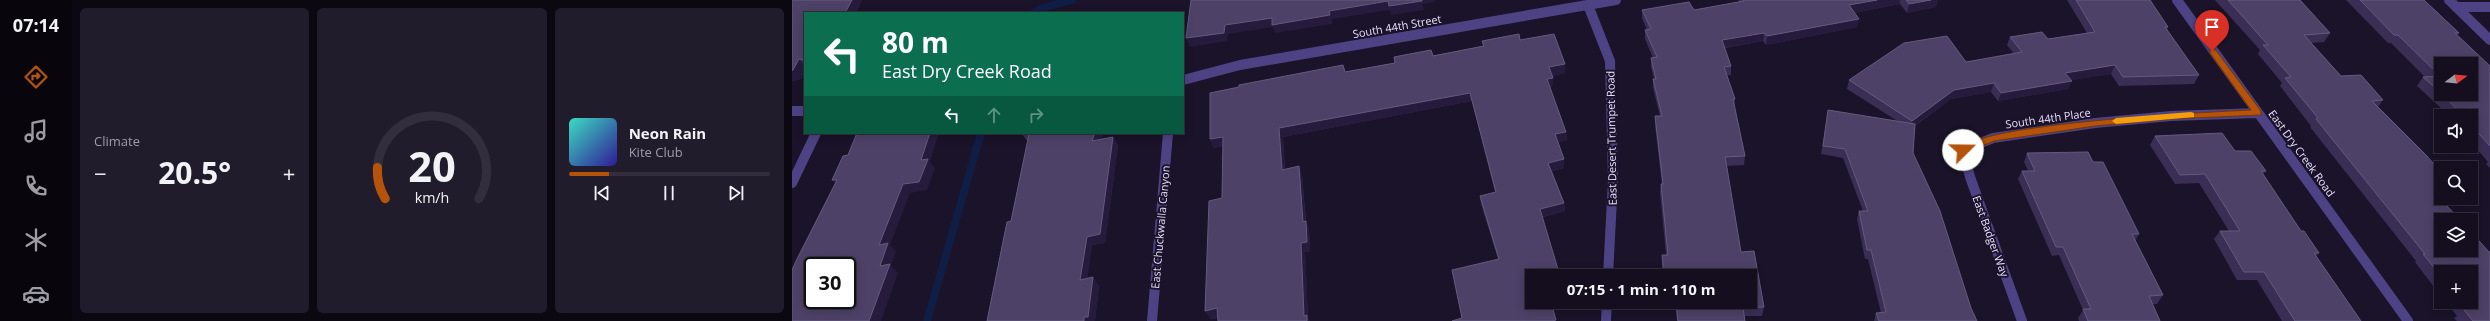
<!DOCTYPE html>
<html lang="en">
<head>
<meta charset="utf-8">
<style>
  body { margin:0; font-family:"Open Sans",sans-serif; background:#211c2c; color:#f1f3f6; height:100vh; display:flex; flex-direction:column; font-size:15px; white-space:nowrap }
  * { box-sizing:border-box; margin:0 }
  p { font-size:13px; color:#9d9ca4 }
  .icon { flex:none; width:22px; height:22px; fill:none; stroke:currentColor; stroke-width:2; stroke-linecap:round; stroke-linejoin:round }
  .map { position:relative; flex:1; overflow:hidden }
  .drawer { display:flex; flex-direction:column; gap:8px; padding:8px; background:#0b0811; width:720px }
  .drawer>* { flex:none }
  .banner { position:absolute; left:12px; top:12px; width:380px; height:122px; border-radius:0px; box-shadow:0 2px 10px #0003,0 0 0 1px #332e3d; background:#0b6e4f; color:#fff; overflow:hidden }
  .needle { width:26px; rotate:74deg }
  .controls { position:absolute; left:1642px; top:57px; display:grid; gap:8px }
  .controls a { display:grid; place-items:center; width:44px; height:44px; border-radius:0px; background:#140e1f; box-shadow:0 2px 10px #0003,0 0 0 1px #332e3d; font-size:20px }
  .speed { position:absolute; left:12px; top:257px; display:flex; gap:8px; font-size:20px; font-weight:700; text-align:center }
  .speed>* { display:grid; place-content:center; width:52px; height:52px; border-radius:50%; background:#140e1f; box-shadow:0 2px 10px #0003,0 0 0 1px #332e3d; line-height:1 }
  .speed .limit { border:2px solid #111; border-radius:6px; background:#fff; color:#111 }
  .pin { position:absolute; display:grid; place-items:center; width:34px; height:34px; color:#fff; margin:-41px -17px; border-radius:50% 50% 50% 0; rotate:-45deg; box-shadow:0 0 4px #0007 }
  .pin .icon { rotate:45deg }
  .me { position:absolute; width:44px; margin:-22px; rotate:68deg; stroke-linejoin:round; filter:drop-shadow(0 0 3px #0008) }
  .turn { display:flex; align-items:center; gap:14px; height:84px; padding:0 12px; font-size:18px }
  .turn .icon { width:52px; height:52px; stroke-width:2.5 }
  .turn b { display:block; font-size:28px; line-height:34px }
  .lanes { display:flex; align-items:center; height:38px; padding:0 12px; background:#0003; justify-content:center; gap:20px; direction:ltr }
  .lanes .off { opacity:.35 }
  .big { font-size:30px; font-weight:700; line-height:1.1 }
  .drawer .card { flex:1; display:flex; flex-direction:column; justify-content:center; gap:6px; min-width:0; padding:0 14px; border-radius:6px; background:#211c2c }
  .drawer .dial { align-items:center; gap:0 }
  .dial svg { height:104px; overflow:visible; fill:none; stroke:#332e3d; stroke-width:7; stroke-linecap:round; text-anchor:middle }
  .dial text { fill:#f1f3f6; stroke:none }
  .song { display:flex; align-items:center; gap:12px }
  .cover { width:48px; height:48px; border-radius:6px; background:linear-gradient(135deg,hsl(170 70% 55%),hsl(250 70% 35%)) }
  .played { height:4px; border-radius:2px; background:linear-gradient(90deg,#b45309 20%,#332e3d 20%) }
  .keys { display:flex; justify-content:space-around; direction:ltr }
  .heat { display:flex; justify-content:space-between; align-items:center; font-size:22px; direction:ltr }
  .drawer .tiles { flex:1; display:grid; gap:8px; grid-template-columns:repeat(3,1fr) }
  .trip { position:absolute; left:733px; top:269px; width:232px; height:40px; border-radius:0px; background:#140e1f; box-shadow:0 2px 10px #0003,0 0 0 1px #332e3d; font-weight:700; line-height:40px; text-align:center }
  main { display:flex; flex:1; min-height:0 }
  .tab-bar { display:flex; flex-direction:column; width:72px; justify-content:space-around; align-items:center; background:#08060c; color:#9d9ca4 }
  .tab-bar .icon { width:28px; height:28px }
  .tab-bar .current { color:#b45309 }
  .tab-bar b { font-size:18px; color:#f1f3f6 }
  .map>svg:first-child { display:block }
</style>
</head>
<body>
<main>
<nav class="tab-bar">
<b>07:14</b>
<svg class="icon current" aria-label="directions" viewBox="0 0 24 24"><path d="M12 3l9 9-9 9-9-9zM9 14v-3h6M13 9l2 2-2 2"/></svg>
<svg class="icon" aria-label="music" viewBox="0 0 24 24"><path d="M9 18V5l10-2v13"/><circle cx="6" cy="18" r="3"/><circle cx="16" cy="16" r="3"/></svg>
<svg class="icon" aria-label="phone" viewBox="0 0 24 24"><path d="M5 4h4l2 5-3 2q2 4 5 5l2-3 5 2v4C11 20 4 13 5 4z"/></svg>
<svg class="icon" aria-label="climate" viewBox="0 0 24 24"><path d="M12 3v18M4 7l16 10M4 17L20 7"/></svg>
<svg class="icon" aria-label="car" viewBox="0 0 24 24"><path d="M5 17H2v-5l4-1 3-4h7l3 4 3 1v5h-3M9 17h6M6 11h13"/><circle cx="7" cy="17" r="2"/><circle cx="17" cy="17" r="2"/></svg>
</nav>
<section class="drawer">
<div class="tiles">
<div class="card"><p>Climate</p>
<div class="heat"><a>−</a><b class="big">20.5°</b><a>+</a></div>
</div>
<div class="card dial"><svg viewBox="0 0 100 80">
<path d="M14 69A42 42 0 1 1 86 69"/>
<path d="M14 69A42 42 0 0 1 8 45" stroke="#b45309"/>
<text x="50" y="56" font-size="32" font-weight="700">20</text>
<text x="50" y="72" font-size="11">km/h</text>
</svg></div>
<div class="card">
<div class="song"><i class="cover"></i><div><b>Neon Rain</b><p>Kite Club</p></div></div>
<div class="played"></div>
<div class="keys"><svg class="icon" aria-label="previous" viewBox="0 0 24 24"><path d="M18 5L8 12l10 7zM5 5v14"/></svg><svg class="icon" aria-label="pause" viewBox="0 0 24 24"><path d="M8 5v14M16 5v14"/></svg><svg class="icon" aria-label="next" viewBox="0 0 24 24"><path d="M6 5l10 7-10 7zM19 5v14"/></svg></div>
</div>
</div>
</section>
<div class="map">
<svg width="1698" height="321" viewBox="0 0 1698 321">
  <rect width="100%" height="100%" fill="#1a1329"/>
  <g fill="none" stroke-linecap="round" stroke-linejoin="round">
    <path stroke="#101d45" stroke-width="8" d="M242,13L250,8L280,0
      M135,321L189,133"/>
    <path stroke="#4d4384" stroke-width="10" d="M1385,0L1616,321
      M1657,0L1698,40
      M796,5L818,61L821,180L816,276
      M1664,7H1698
      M391,80L448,65L824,0
      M0,111H13
      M0,183L24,133
      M360,321L376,133
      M814,321L815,302
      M1230,321L1178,177L1171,150L1201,138L1303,123L1379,116L1466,113"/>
  </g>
  <path fill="#3b2e55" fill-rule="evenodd" d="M0,0H70L64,13H13V70L9,79L0,81Z
    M947,0H1146L1144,7L1115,13L1108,4L1062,13L1065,27L974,45L971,41L933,48L939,66V75H935L943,99L942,107L953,156L952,165L934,166L949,252L972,307L970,316H952L953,321H885L883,302H958V276H871L870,263V255H874L868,193L869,184H870L863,125V116H868L861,88V79H862L859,67V58H861L853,39V30H855L850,18V10H902L946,2Z
    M1275,0H1358L1376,27L1375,29L1407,75L1402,84L1327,86L1319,74L1279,80L1276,89L1206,101L1199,92L1159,99L1123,126L1121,153L1179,308L1185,321H1082L1084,313H1089L1076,259H1073L1065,219L1067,211H1071L1051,158L1029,154L1036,110L1107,122L1055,89L1057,80L1174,62L1222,54L1215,45L1218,37L1256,39L1295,33Z
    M1423,0H1508L1538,33L1532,42L1519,43L1549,76L1591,100L1586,107L1649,172V198H1661L1658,201H1651L1698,321H1665L1662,318L1665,316L1654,302H1679L1649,272V296L1623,262L1624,261L1518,127L1519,126L1488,86L1490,83L1466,54L1468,50Z
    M1554,0H1632L1667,33L1665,35L1698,66V168L1694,164L1696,162L1679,142V116H1656L1649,108L1625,86L1631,77H1633L1599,43H1596ZM1649,64L1679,94H1649Z
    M728,40L773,73L760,76L761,86L758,87L774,132L775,140L766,142L772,159V168L760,171L772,203L773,211L751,217L670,318L706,259L689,204L688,196L703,192L680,101L491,137L493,169L510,175L514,221L517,230L518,251L513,252L516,317L518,321H426V318L418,319L430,198L431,146L422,148L418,139L554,72L691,46L690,41Z
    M231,133L309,139L321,137L326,145L313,243L300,245L295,279L307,286L303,321H195L219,221L236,142L230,134Z
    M1363,136L1443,151L1474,171L1471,174L1509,231L1527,253L1524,256L1569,321H1490L1465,280H1445L1422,239L1428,231H1437L1407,183L1383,184L1358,145Z
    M1235,153L1301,162L1347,234L1343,241L1371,295L1365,304H1360L1368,321H1287L1286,318L1291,310L1267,255L1260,256L1226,179L1230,171H1236L1232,162Z"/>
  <path fill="#261b3c" d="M60,0H70L64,13H53Z
    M630,0H643V2L630,4Z
    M1085,0H1108V4L1055,14L1057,5Z
    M1139,0H1146L1144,7L1115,13L1117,4Z
    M596,1H630L632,10L599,15L598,10L540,19V24L483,33L481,27L436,34L435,41L398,47L394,38L433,25L480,18L537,11Z
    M1067,19L1065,27L974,45L975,36Z
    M972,33L971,41L929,48L930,40Z
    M7,59L13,66V70L9,79L0,81V71Z
    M773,64V73L758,76L757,67Z
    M1323,65L1319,74L1269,82L1273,73Z
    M761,78V86L756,87L755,79Z
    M1280,81L1276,89L1206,101L1209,93Z
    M1202,83L1199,92L1159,99L1118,129L1120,121L1162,90Z
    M678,93L680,101L491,137L493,179L490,170L487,128Z
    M774,132L775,140L763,143V134Z
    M138,133H147L138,162L143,168L135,190L118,193L98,245L104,251L99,265L106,273L89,321H77L88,266L87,245L111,184L129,160Z
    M303,133H312L305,150L300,141Z
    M321,137L326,145L313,243L300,245L294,289L288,280L295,237Z
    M431,137L435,145L422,148L418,139Z
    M772,159V168L757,171L756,163Z
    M507,166L510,175L514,230L511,222Z
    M40,180H45L48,189Z
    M772,203L773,211L749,217L748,209Z
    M514,221L517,230L518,251L513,252L516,317L518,321H515L512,316L509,243Z
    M301,277L307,286L303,321H292Z
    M425,308L430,317L418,319L413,311Z"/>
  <path fill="#4d4167" stroke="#655a7e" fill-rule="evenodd" d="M0,0H60L53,13H13V60L7,59L1,70L0,71Z
    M399,0H630V1L597,6L596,1L537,11L538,15L480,25V18L433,25L432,33L394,38Z
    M951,0H1085L1057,5L1067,19L975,36L972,33L930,40L939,66L932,67L943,99H941L953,156L933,157L935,168L949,252L962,251L972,307L951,308L953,321H886L884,302H958V276H872L870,255H876L869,184H871L863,116H870L861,79H864L859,58L865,57L853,30L859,29L850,10L897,2L902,10L952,1Z
    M1114,0H1139L1117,4Z
    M1284,0H1358L1376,27H1373L1407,75L1331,77L1323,65L1273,73L1280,81L1209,93L1202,83L1162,90L1120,121L1057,80L1112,43L1155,36L1174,62L1230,52L1218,37L1250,32L1256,39L1303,32Z
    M1436,0H1508L1538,33L1512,35L1549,76L1569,75L1591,100L1580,101L1634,155L1649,172V192L1643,193L1668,220H1649V250H1679V232L1697,252H1698V321H1681L1672,310H1675L1669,302H1679V272H1649V276L1631,254H1633L1524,119L1526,118L1493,78L1499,77L1471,45H1476Z
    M1568,0H1632L1667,33H1663L1698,66V146L1679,125V116H1671L1656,100L1650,94H1679V64H1649V93L1631,77L1648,76L1606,35H1602Z
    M727,34L728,40L762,34L773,64L757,67L761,78L755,79L774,132L763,134L772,159L756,163L772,203L748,209L768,276H740V302H759L764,320L760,321H660L670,318L660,270L707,259L688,196L704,192L678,93L487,128L490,170L507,166L511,222L514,221L515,242L509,243L512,316L515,315V321H426L425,308L413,311L417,201L430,198L431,137L418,139V93L447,87V85L551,65L553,72L603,63L602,57L639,50L641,56L692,46L690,41Z
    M1036,110L1123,124L1121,153L1148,211L1179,308L1185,321H1087L1084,313L1094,312L1079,250H1075L1067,211H1076L1053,149L1031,146Z
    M65,133H138L129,160L136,159L127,182L111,184L87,245L96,243L88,266L98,264L77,321H0V270L4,261L45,180H40L51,156L56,155ZM21,266H55V300H21Z
    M231,133H303L300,141L321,137L308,234L295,237L288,280L301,277L296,317H292V321H195L215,222L219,221L237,134H230Z
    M1430,133L1443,151H1459L1474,171H1469L1509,231H1512L1527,253H1522L1569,321H1503L1472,272H1452L1428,231H1448L1413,174L1388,175L1363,136Z
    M1296,152L1301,162H1311L1347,234H1340L1371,295L1357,296L1368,321H1296L1291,309H1299L1271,247H1264L1230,171H1243L1235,153Z"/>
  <path fill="#b45309" stroke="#753606" d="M1418,49H1423L1469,111V115L1379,119L1303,126L1202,141L1171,154L1166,150C1186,123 1417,112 1459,110L1418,53Z"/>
  <path fill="#f59e0b" d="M1399,112L1402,113V117L1324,124L1320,121L1324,118Z"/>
  <g text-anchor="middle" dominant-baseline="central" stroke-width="4" stroke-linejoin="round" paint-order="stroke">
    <g font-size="11" fill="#e5defc" stroke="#1a1329">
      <text transform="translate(605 26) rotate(-10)">South 44th Street</text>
      <text transform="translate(1256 118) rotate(-8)">South 44th Place</text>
      <text transform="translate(819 138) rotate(-91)">East Desert Trumpet Road</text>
      <text transform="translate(1510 153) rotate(54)">East Dry Creek Road</text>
      <text transform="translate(368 227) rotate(-85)">East Chuckwalla Canyon</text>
      <text transform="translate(1199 236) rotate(70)">East Badger Way</text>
    </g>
  </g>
</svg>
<div class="controls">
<a><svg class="needle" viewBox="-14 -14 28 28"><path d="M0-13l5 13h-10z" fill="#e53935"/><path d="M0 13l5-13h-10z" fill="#9d9ca4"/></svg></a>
<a><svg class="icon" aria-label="sound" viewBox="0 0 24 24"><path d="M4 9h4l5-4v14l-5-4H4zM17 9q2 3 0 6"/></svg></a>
<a><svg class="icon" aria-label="search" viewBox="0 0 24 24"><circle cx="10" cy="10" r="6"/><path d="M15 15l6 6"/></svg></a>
<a><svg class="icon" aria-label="layers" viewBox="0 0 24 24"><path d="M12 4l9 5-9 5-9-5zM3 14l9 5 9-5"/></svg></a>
<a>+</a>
</div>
<div class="speed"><div class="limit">30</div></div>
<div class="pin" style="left:1420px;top:51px;background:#d93025"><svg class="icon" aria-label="arrive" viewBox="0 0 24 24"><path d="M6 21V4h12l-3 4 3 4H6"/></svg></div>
<svg class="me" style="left:1171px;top:150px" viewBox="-20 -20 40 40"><circle r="19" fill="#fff"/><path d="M0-13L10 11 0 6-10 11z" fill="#b45309"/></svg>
<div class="trip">07:15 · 1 min · 110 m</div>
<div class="banner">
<div class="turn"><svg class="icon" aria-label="left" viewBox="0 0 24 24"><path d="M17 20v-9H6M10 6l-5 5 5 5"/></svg><div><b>80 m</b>East Dry Creek Road</div></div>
<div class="lanes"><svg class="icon" aria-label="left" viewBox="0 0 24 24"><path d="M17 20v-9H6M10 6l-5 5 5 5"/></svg><svg class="icon off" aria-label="ahead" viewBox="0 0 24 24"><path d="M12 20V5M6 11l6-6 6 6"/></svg><svg class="icon off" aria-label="right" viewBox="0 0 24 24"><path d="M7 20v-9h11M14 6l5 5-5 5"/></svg></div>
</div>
</div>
</main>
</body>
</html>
